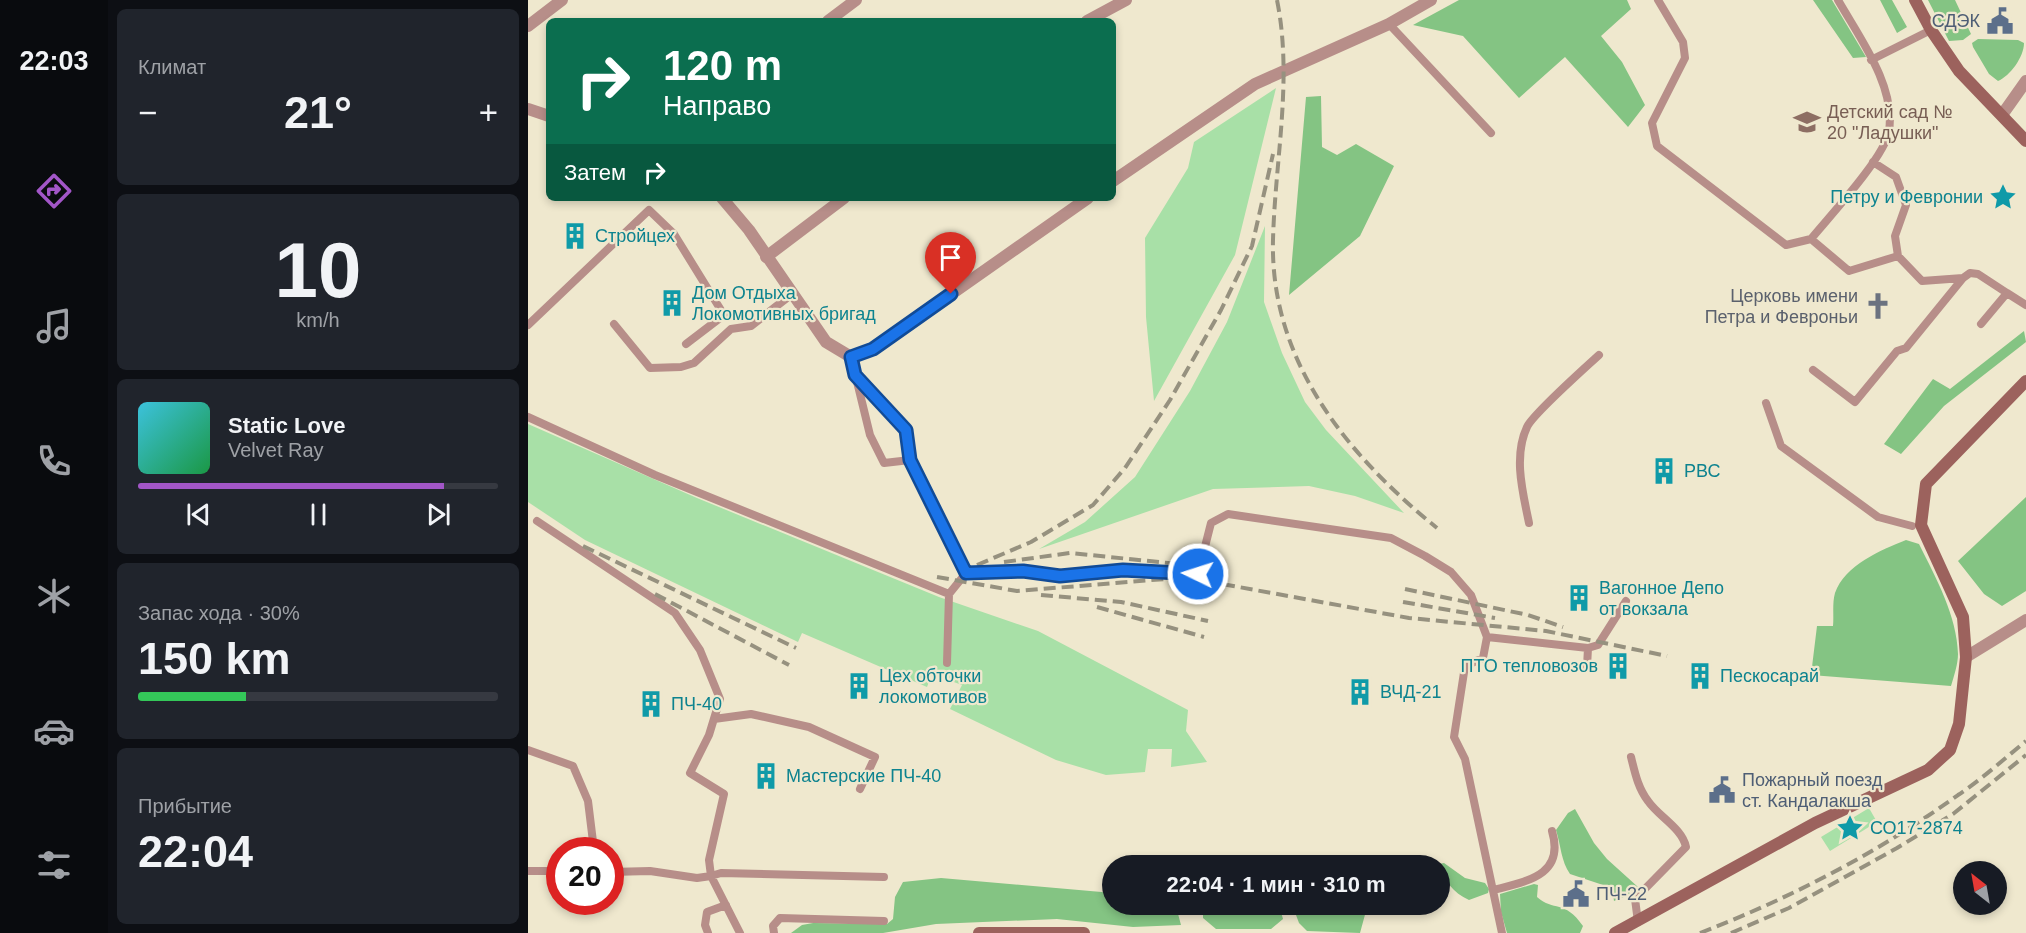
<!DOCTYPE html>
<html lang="ru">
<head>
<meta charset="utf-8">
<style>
  body { margin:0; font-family:Arial,sans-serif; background:#20242c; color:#f1f3f6; height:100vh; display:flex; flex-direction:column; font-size:22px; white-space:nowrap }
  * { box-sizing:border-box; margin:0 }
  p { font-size:20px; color:#9ea1a6 }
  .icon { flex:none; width:33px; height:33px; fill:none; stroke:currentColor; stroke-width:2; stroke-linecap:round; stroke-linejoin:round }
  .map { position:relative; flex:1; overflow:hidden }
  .drawer { display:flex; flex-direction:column; gap:9px; padding:9px; background:#0d0f14; width:420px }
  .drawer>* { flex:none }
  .banner { position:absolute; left:18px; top:18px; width:570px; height:183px; border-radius:9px; box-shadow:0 3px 9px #0003; background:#0b6e4f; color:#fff; overflow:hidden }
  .needle { width:39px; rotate:329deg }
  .tools { position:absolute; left:1425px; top:861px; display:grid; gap:12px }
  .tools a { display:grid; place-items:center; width:54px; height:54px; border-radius:50%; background:#171b24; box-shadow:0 3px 9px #0003; font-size:30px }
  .speed { position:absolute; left:18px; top:837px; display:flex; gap:12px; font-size:30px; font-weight:700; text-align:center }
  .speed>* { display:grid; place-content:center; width:78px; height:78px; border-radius:50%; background:#171b24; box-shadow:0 3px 9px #0003; line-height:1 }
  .speed .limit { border:9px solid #d22; background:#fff; color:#111 }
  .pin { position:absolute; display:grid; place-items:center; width:51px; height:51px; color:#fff; margin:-62px -26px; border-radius:50% 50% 50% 0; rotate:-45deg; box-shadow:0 0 6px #0007 }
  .pin .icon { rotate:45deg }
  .me { position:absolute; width:66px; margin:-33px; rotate:274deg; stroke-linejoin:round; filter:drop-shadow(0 0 4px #0008) }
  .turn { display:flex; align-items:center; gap:21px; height:126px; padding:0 18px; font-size:27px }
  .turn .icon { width:78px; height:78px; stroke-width:2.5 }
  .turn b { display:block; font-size:42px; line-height:51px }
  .then { display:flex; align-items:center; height:57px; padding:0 18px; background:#0003; gap:12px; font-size:22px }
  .big { font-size:45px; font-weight:600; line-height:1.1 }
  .drawer .widget { flex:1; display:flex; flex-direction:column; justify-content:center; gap:9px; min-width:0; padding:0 21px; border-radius:9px; background:#20242c }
  .drawer .dial { align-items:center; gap:0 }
  .dial b { font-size:78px; line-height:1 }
  .song { display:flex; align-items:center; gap:18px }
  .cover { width:72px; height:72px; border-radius:9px; background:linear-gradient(135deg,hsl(190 70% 55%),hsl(140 70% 35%)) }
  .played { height:6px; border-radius:3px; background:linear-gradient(90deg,#a256c7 85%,#363941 85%) }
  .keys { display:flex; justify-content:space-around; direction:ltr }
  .heat { display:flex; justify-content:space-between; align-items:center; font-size:33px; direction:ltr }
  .charge { height:9px; border-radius:4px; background:linear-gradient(90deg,#34c759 30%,#363941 0) }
  .trip { position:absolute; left:574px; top:855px; width:348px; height:60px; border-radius:30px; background:#171b24; box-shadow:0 3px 9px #0003; font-weight:600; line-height:60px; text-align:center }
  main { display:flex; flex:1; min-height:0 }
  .dock { display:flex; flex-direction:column; width:108px; justify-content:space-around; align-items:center; background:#090b0e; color:#9ea1a6 }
  .dock .icon { width:42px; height:42px }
  .dock .on { color:#a256c7 }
  .dock b { font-size:27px; color:#f1f3f6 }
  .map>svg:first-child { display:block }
</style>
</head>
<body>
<main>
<nav class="dock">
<b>22:03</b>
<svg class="icon on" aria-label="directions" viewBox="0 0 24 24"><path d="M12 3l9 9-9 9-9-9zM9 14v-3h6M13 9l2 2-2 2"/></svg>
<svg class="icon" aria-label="music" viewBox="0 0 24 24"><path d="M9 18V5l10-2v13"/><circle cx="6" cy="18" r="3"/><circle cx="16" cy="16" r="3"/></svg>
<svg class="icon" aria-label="phone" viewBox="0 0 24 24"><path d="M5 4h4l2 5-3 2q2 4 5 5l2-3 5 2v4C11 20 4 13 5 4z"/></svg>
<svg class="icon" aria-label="climate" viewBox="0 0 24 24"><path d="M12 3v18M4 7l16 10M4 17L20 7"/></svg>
<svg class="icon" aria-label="car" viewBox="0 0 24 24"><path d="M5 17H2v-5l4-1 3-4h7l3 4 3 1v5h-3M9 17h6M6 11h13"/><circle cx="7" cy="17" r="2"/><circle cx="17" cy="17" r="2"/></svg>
<svg class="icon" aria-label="filters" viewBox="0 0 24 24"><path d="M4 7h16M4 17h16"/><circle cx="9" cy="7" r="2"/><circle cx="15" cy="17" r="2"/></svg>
</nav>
<section class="drawer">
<div class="widget"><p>Климат</p>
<div class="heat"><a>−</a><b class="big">21°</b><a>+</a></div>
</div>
<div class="widget dial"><b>10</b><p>km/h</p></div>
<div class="widget">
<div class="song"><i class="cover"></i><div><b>Static Love</b><p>Velvet Ray</p></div></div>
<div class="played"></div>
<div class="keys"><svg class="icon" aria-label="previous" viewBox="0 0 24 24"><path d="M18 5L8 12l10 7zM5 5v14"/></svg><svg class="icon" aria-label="pause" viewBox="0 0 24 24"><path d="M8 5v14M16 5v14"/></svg><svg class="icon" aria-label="next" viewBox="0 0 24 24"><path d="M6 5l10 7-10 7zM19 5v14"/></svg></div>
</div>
<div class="widget"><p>Запас хода · 30%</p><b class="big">150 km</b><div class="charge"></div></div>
<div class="widget"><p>Прибытие</p><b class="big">22:04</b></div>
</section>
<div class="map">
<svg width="1498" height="933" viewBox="0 0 1498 933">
  <rect width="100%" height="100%" fill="#efe8ce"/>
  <path fill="#a8e0a7" d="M748,88L707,255L626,401L618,317L617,238L660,168L666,142Z
    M737,226L736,302L754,353L777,402L798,430L876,513L827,496L781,486L685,489L511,549L557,522L607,477L662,391L699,322Z
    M0,424L169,498L411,597L510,631L660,710L658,731L679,762L643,767L644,749H620L617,772L578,775L528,760L422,709L434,685L404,674L399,687L274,633L270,642L57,540L0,502Z
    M1341,808L1349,822L1302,851L1293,837Z"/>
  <path fill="#84c483" d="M931,0H1099L1103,9L1073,36L1094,62L1117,105L1100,127L1037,57L991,98L935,36L885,25Z
    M1285,0H1304L1338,57L1325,58Z
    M1352,0H1364L1379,27L1369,33Z
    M1400,0H1427L1443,34L1435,40L1421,41Z
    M1450,39L1490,40L1496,43C1496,57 1482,76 1470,81L1461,74L1445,47L1444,43Z
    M793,96L794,147L809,155L828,144L866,166L832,236L761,295L778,97Z
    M1496,331L1498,342L1416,406L1373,454L1356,444L1405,379L1422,389Z
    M1498,497V591L1474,606L1456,594L1430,561Z
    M1378,540L1391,544C1408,578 1429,616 1430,654C1430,664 1426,676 1423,686L1283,675L1289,626H1305C1306,616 1304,603 1307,593C1317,565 1353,550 1378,540Z
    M1047,809L1066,843L1079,859L1110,887V891L1086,901L1084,888L1042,874C1033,861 1033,846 1028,830L1040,813Z
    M916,863L937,878L957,883L961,889L960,893L941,900C925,893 916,880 911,864Z
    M413,878L585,893V904L643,905L649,910L653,925L605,927L529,919L408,924L355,933H263L274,925L285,923L359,924L365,919L367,897L375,882Z
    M1006,884L1010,885L1009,897C1026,912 1036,899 1055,926L1052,933H979L973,912L972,894Z
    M683,904L744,905L753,912L755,919L743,929H688L675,918V913Z
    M785,905L838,911L832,933L779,931L771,923L768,915L772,910Z"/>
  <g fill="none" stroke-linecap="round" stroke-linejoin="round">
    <path stroke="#b78e89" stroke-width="8" d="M1130,0L1155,42L1157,58L1124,123L1129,146L1258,245L1283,239L1321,271L1370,256L1394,281L1435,278L1442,273L1450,274L1479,293
      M861,24L963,133
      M1343,60L1403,30
      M1345,162L1368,177L1378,205L1367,236L1370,256
      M1283,239C1301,217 1357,157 1361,131C1368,86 1331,37 1310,0
      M86,324L122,368L153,367L166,363L203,329L223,326L264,294
      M1453,324L1479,293L1498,305
      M0,325L121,210L146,234L196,315L158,344
      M323,357L342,435L356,463L382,460L378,430L327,375
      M1285,370L1327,402L1369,351L1378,348L1435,278
      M1238,403L1253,446L1350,517L1384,526
      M0,417L127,475L421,594L438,573L495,571L532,577L595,569L670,574L683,523L700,514L863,538L897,556L923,572L943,595L959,637L955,658L937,666L926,737L937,759L974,933
      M382,460L438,573
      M9,521L147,613L172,650L192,699L181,735L162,773L196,794L181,860L183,876L193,873L356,877
      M1001,523C995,493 985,457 999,427C1005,414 1057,368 1071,355
      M959,637L1060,648L1059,667
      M1060,648L1070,645L1098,601
      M419,663L421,594
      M186,719L223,714L281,727L347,757L332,789
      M0,750L45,766L60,801L66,850
      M1103,757C1107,773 1110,788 1120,801C1131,817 1154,828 1158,847L1107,899L1110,922
      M0,871H32
      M82,872L122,871L169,878L183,876L212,933
      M966,890C1000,881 1037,875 1024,831
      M180,933L177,925L179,912L198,905
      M246,933L245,926L252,918L356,921"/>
    <path stroke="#b78e89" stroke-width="12" d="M300,21L328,0
      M559,21L598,0
      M0,26L34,0
      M1474,115L1498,81
      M238,257L316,198
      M1438,657L1498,620"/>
    <path stroke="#b78e89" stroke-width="12" d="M0,109L21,116
      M585,181L727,84L861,24L903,0
      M194,198L221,230L298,342L323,357L345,349L560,198"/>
    <path stroke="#9c625d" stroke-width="12" d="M1387,0L1403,30L1431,71L1498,141
      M451,933H556
      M1087,933L1287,823L1400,770L1422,750L1431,724L1438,657L1435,617L1393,525L1398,484L1498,381"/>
    <path stroke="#96917f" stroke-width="4" stroke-dasharray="12 6" stroke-linecap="butt" d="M749,0C765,79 747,160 745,240C742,361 819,455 909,528
      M55,546L268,648
      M476,562L542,553L690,568
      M449,565L503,542L565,505L597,468L642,400L693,310L724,246L745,154
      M409,577L489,591L637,579L683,582L881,618L1018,631L1139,656
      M877,589L1000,615L1035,627
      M127,594L261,665
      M513,595L593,602L680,621
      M875,602L967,618
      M569,607L676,637
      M1172,933C1263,898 1351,852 1430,795C1454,779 1476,759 1498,741
      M1203,933L1261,908L1369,848L1425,814L1498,755"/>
  </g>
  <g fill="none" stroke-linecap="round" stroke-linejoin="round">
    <defs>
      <path id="route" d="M423,294L345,349L323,357L327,375L378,430L382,460L438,573L495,571L532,576L595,570L670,574"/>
    </defs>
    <use href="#route" stroke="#114b97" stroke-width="15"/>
    <use href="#route" stroke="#1a73e8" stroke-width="10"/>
  </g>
  <defs>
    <symbol id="civic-bare" viewBox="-9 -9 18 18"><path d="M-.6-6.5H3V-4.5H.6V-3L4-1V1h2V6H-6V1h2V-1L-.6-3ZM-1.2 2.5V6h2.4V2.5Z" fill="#5c6f8a" stroke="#efe8ce" stroke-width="2.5" paint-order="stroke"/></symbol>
    <symbol id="school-bare" viewBox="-9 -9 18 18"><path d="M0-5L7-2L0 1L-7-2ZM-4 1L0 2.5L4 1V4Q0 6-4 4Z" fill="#8d6e63" stroke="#efe8ce" stroke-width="2.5" paint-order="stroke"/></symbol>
    <symbol id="sight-bare" viewBox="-9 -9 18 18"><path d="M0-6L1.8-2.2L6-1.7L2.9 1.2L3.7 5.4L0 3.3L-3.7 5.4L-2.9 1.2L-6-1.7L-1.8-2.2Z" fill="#0f9aa8" stroke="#efe8ce" stroke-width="2.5" paint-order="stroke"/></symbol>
    <symbol id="building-bare" viewBox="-9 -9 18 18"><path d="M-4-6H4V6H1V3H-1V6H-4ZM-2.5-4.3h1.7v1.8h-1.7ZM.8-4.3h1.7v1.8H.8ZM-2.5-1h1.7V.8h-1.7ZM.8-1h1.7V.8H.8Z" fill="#0f9aa8" stroke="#efe8ce" stroke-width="2.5" paint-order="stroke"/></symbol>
    <symbol id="church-bare" viewBox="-9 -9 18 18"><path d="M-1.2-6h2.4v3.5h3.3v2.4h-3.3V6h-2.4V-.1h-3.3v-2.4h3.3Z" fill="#6b7280" stroke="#efe8ce" stroke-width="2.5" paint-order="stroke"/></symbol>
  </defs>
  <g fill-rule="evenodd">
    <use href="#civic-bare" x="1453" y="2" width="38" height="38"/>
    <use href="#school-bare" x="1260" y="103" width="38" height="38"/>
    <use href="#sight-bare" x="1456" y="178" width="38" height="38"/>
    <use href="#building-bare" x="28" y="217" width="38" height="38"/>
    <use href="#building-bare" x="125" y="284" width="38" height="38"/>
    <use href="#church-bare" x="1331" y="287" width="38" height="38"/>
    <use href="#building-bare" x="1117" y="452" width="38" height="38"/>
    <use href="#building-bare" x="1032" y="579" width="38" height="38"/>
    <use href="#building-bare" x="1071" y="647" width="38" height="38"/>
    <use href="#building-bare" x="1153" y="657" width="38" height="38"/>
    <use href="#building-bare" x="312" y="667" width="38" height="38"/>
    <use href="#building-bare" x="813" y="673" width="38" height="38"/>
    <use href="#building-bare" x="104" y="685" width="38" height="38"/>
    <use href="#building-bare" x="219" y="757" width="38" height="38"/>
    <use href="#civic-bare" x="1175" y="771" width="38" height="38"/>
    <use href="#sight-bare" x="1303" y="809" width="38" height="38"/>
    <use href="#civic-bare" x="1029" y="875" width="38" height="38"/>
  </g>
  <g text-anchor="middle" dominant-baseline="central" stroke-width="4.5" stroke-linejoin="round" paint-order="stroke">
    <g font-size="18" fill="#4e5e75" stroke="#efe8ce" text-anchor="start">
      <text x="1452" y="21" text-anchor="end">СДЭК</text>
      <text x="1214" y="780">Пожарный поезд<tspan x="1214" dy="21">ст. Кандалакша</tspan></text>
      <text x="1068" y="894">ПЧ-22</text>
    </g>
    <g font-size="18" fill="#785e54" stroke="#efe8ce" text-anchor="start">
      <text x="1299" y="112">Детский сад №<tspan x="1299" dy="21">20 "Ладушки"</tspan></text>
    </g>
    <g font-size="18" fill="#0d838f" stroke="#efe8ce" text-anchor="start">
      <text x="1455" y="197" text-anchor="end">Петру и Февронии</text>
      <text x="67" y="236">Стройцех</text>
      <text x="164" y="293">Дом Отдыха<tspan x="164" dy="21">Локомотивных бригад</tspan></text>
      <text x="1156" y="471">РВС</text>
      <text x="1071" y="588">Вагонное Депо<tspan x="1071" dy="21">от вокзала</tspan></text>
      <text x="1070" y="666" text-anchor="end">ПТО тепловозов</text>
      <text x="351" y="676">Цех обточки<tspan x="351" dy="21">локомотивов</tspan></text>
      <text x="1192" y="676">Пескосарай</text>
      <text x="852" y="692">ВЧД-21</text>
      <text x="143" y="704">ПЧ-40</text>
      <text x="258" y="776">Мастерские ПЧ-40</text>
      <text x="1342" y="828">СО17-2874</text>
    </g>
    <g font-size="18" fill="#5b616d" stroke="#efe8ce" text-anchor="end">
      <text x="1330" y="296">Церковь имени<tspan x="1330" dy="21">Петра и Февроньи</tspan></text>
    </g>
  </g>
</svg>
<div class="tools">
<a><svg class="needle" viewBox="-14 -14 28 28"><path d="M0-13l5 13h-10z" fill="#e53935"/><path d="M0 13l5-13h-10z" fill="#9ea1a6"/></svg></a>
</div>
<div class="speed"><div class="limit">20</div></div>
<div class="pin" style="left:423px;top:294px;background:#d93025"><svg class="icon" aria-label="arrive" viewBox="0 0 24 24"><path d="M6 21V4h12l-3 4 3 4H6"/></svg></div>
<svg class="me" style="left:670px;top:574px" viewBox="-20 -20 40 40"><circle r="17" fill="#1a73e8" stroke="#fff" stroke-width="3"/><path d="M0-11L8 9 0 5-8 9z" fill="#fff"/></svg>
<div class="trip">22:04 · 1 мин · 310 m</div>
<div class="banner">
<div class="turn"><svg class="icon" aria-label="right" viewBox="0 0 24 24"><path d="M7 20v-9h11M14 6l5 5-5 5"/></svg><div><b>120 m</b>Направо</div></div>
<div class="then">Затем<svg class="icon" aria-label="right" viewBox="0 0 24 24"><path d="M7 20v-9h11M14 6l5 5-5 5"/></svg></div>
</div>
</div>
</main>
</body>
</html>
